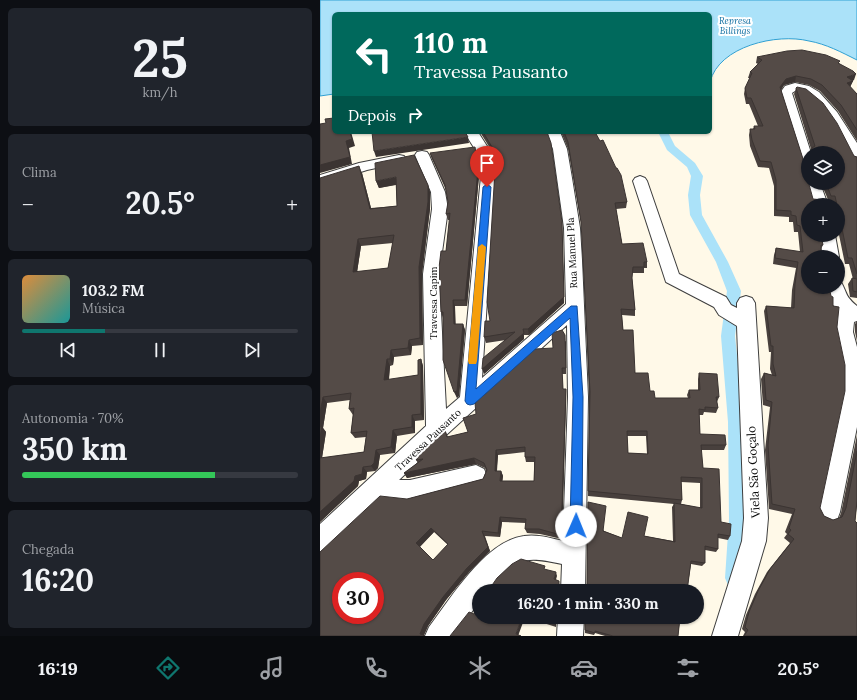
<!DOCTYPE html>
<html lang="pt">
<head>
<meta charset="utf-8">
<style>
  body { margin:0; font-family:Lora,serif; background:#20242c; color:#f1f3f6; height:100vh; display:flex; flex-direction:column; font-size:15px; white-space:nowrap }
  * { box-sizing:border-box; margin:0 }
  p { font-size:13px; color:#9ea1a6 }
  .icon { flex:none; width:22px; height:22px; fill:none; stroke:currentColor; stroke-width:2; stroke-linecap:round; stroke-linejoin:round }
  .map { position:relative; flex:1; overflow:hidden }
  .drawer { display:flex; flex-direction:column; gap:8px; padding:8px; background:#0d0f14; width:320px }
  .drawer>* { flex:none }
  .banner { position:absolute; left:12px; top:12px; width:380px; height:122px; border-radius:6px; box-shadow:0 1px 3px #0004; background:#00695c; color:#fff; overflow:hidden }
  .tools { position:absolute; left:481px; top:146px; display:grid; gap:8px }
  .tools a { display:grid; place-items:center; width:44px; height:44px; border-radius:50%; background:#171b24; box-shadow:0 1px 3px #0004; font-size:20px }
  .speed { position:absolute; left:12px; top:572px; display:flex; gap:8px; font-size:20px; font-weight:700; text-align:center }
  .speed>* { display:grid; place-content:center; width:52px; height:52px; border-radius:50%; background:#171b24; box-shadow:0 1px 3px #0004; line-height:1 }
  .speed .limit { border:6px solid #d22; background:#fff; color:#111 }
  .pin { position:absolute; display:grid; place-items:center; width:34px; height:34px; color:#fff; margin:-41px -17px; border-radius:50% 50% 50% 0; rotate:-45deg; box-shadow:0 0 4px #0007 }
  .pin .icon { rotate:45deg }
  .me { position:absolute; width:44px; margin:-22px; rotate:1deg; stroke-linejoin:round; filter:drop-shadow(0 0 3px #0008) }
  .turn { display:flex; align-items:center; gap:14px; height:84px; padding:0 16px; font-size:18px }
  .turn .icon { width:52px; height:52px; stroke-width:2.5 }
  .turn b { display:block; font-size:28px; line-height:34px }
  .then { display:flex; align-items:center; height:38px; padding:0 16px; background:#0003; gap:8px; font-size:15px }
  .big { font-size:30px; font-weight:700; line-height:1.1 }
  .drawer .card { flex:1; display:flex; flex-direction:column; justify-content:center; gap:6px; min-width:0; padding:0 14px; border-radius:6px; background:#20242c }
  .drawer .dial { align-items:center; gap:0 }
  .dial b { font-size:52px; line-height:1 }
  .song { display:flex; align-items:center; gap:12px }
  .cover { width:48px; height:48px; border-radius:6px; background:linear-gradient(135deg,hsl(30 70% 55%),hsl(180 70% 35%)) }
  .played { height:4px; border-radius:2px; background:linear-gradient(90deg,#0f766e 30%,#363941 30%) }
  .keys { display:flex; justify-content:space-around; direction:ltr }
  .heat { display:flex; justify-content:space-between; align-items:center; font-size:22px; direction:ltr }
  .charge { height:6px; border-radius:3px; background:linear-gradient(90deg,#34c759 70%,#363941 0) }
  .trip { position:absolute; left:152px; top:584px; width:232px; height:40px; border-radius:20px; background:#171b24; box-shadow:0 1px 3px #0004; font-weight:700; line-height:40px; text-align:center }
  .tab-bar { display:flex; height:64px; justify-content:space-around; align-items:center; background:#090b0e; color:#9ea1a6 }
  .tab-bar .icon { width:28px; height:28px }
  .tab-bar .selected { color:#0f766e }
  .tab-bar b { font-size:18px; color:#f1f3f6 }
  main { display:flex; flex:1; min-height:0 }
  .map>svg:first-child { display:block }
</style>
</head>
<body>
<main>
<section class="drawer">
<div class="card dial"><b>25</b><p>km/h</p></div>
<div class="card"><p>Clima</p>
<div class="heat"><a>−</a><b class="big">20.5°</b><a>+</a></div>
</div>
<div class="card">
<div class="song"><i class="cover"></i><div><b>103.2 FM</b><p>Música</p></div></div>
<div class="played"></div>
<div class="keys"><svg class="icon" aria-label="previous" viewBox="0 0 24 24"><path d="M18 5L8 12l10 7zM5 5v14"/></svg><svg class="icon" aria-label="pause" viewBox="0 0 24 24"><path d="M8 5v14M16 5v14"/></svg><svg class="icon" aria-label="next" viewBox="0 0 24 24"><path d="M6 5l10 7-10 7zM19 5v14"/></svg></div>
</div>
<div class="card"><p>Autonomia · 70%</p><b class="big">350 km</b><div class="charge"></div></div>
<div class="card"><p>Chegada</p><b class="big">16:20</b></div>
</section>
<div class="map">
<svg width="537" height="636" viewBox="0 0 537 636">
  <rect width="100%" height="100%" fill="#fff9e8"/>
  <path fill="#abe2f9" stroke="#2fa0d3" d="M0,0H537V60C521,52 506,44 489,41C457,33 399,46 390,82V14H14V94L0,96Z"/>
  <g fill="none" stroke-linecap="round" stroke-linejoin="round">
    <path fill="#abe2f9" fill-rule="evenodd" d="M338,132H348L355,146L375,163L383,176L380,195L382,215L408,262L421,291L415,336L424,422L427,519L425,578L422,585L415,588L408,585L405,578L409,519L408,422L401,336L407,291L396,262L370,215L368,195L371,176L367,167L347,150Z"/>
    <defs>
      <path id="minor" d="M475,83L489,86L499,92L517,112L537,143V162L532,161L530,158C521,136 501,95 475,91L472,93L491,153H488V169L483,168L460,93L465,86Z
        M144,132H158L172,154L175,176L162,378L246,304L244,228L233,149L226,132H240L247,149L252,178L260,228L262,260L268,397L265,591H241L242,564C201,555 195,559 168,591H159V602L134,636H105L109,627C131,598 165,541 204,536C217,534 231,538 243,541L248,397L247,325L124,437L79,480H90L156,465L164,469L167,476L164,483L90,502L59,499L8,548L0,552V524L106,426L103,274L112,209L111,192L95,155L97,152L102,151L107,152L109,155L125,192L128,209L119,274L126,409L140,397L161,176L158,154Z
        M79,155L84,156L86,159L84,162L47,170L0,185V175L39,163Z
        M320,176L325,178L327,181L359,274L406,297L411,305L417,308V303L420,298L426,296L432,298L435,303L448,518L446,541L418,636H392L422,541L424,518L417,326L399,315L394,307L346,282L313,181L315,178Z
        M488,180V183H500L508,205H492L486,183Z
        M499,235H515L519,257L518,259V257H503Z
        M518,281L521,282C528,295 525,296 537,306V321L534,322L533,332L537,347V427L520,512L517,520L509,523L501,520L498,512L523,396V370L515,332L517,310L510,301L506,287H518Z
        M238,617H264L263,636H237Z"/>
    </defs>
    <use href="#minor" stroke="#3e3e3e" stroke-width="2"/>
    <use href="#minor" fill="#fff" fill-rule="evenodd"/>
  </g>
  <path fill="#48403d" fill-rule="evenodd" d="M437,57L519,63L534,80L532,81H533L530,87L537,94V141L518,111L500,91L489,85L475,82L464,85L461,90L484,162L488,163V179H487L488,205L503,245L501,249L500,508L504,516L513,520L519,518L521,513L537,435V504L535,521L537,636H423L425,632L422,629L426,615L435,594L447,572L470,543L464,538L467,534L465,532L472,514L449,509L445,450L450,407L443,405L441,379L444,373L452,375L450,369L451,352H449L444,311L446,306L471,308L472,290L476,268L453,264L454,255L456,248L480,252L478,232H474L473,222H469V217L454,216V186L449,168L438,167L430,146L429,135L430,129H433L434,126H438L429,104H426L424,94L425,88L430,78H428L430,72L438,64L436,63Z
    M476,88L534,156L537,157V298L530,297L528,284L532,278L533,279L529,264H525L518,230V205H513V202H509L501,183H518V153H490L491,149L474,94Z
    M160,132H227L244,303L209,335H204V339L164,374L186,340L166,343L164,337L170,321L175,170L173,153Z
    M241,132H275L307,202L306,208L296,209L302,244L327,262V268H324V273H312V278L315,310V316L302,315L303,330L315,373L330,391L335,398H368L367,395L369,390H378V379L379,373L399,397L397,402L398,408L396,413L384,412L383,415H379L380,434L406,445L404,450H381L383,468L401,522L410,536L408,540L398,538V549L396,552L385,550V563L382,566L371,564L367,591H276L267,588L268,502L284,531L302,538L324,536L353,541L352,507L354,504L268,496L269,396L262,228L248,149ZM307,436H326L327,454L308,453ZM361,482L380,483V508L361,504L362,500Z
    M110,153L159,176L147,306H135V324H143L145,330L139,396L137,398L123,318L121,312L126,251L130,220H128L126,214L128,202L126,190L112,159Z
    M42,173L51,208L77,206L76,185L59,188L56,181L108,185L110,192V209L102,274L103,345L92,346L91,355L74,357L73,365L70,366L69,380L98,375L101,359L103,366L104,420L95,421V433L77,436L75,453L60,455L58,468L55,471L47,472L46,479L39,481L38,486L0,522V178ZM73,243L68,268L37,272L41,246ZM30,400L29,409L33,415L31,433L35,438L46,437L44,452L2,458L6,432L3,428L7,403Z
    M537,321V341L535,332V324Z
    M246,341V374H242L243,389H246V397L242,539L220,534L207,533L205,529L206,523L182,522L180,537L165,536L170,551L149,572L126,600L108,626L104,635L0,636L87,499L163,479L166,471L165,468L156,464L87,478L84,473L98,463L96,460L125,430L128,437L148,432L156,414L233,348ZM205,452V457L206,462H214V481H182L183,476L181,471H177L178,455ZM114,532L128,545L113,560L100,547Z
    M159,617H236V627L205,617Z
    M265,617H369V620L367,623L360,620L358,636H285L275,633L274,635L265,633Z"/>
  <path fill="#3b3432" d="M536,74L534,80L525,83L527,77Z
    M476,76L475,82L464,85L459,93L460,87L466,79Z
    M533,81L530,87L527,83Z
    M30,132H31L35,146L29,148L32,164L0,173V165L26,141Z
    M148,137L149,143L56,157L54,151Z
    M155,147L159,176L147,306L145,300Z
    M39,166L42,173L53,216L50,209Z
    M76,177L79,184L59,188L56,181Z
    M108,185L110,192V209L102,274L103,345L100,338L99,267Z
    M242,222L244,303L209,335L208,329Z
    M38,239L41,246L36,279L33,272Z
    M133,300L135,306L136,330L134,324Z
    M143,324L145,330L139,396L137,398L134,392Z
    M203,329L204,339L164,374L162,369Z
    M89,340L92,346L91,355L88,348Z
    M71,350L74,357L73,365L70,359Z
    M67,359L70,366L68,387L64,380Z
    M101,359L103,366L104,420L101,414Z
    M246,391V397L242,539L241,535Z
    M3,397L7,403L3,428L6,432L1,464L0,463V413Z
    M92,415L95,421V433L92,427Z
    M73,430L77,436L75,453L71,447Z
    M56,450L60,455L58,468L55,471L51,466Z
    M176,450L178,455L176,476L175,471Z
    M154,458L156,464L87,478L84,473Z
    M43,467L47,472L46,479L39,481L38,486L0,522V512L35,476Z
    M181,471L183,476L182,486L180,481Z
    M180,517L182,522L180,537L178,533Z
    M111,528L114,532L99,547L96,543Z
    M162,531L170,551L149,572L126,600L108,626L104,635L105,636H103L100,634L104,624Z
    M236,572L237,576L235,583L234,579Z
    M202,617H205L198,636L196,634Z
    M236,617V627L235,624Z"/>
  <path fill="#544b47" stroke="#3b3432" fill-rule="evenodd" d="M482,50L506,55L520,61L518,63L533,71L536,74L527,77L533,81L527,83L537,94V130L521,105L502,85L491,79L476,76L466,79L460,87L484,162L488,163V175L487,177L493,199L503,200V205H488V235H501L503,245H501V257H488V287H509L511,296L513,297V306L519,307L517,327L525,365V391L500,508L504,516L513,520L522,517L526,508L537,451V501L535,521L537,523V636H424L428,630L425,627L429,612L438,591L450,569L474,539L468,534L471,530L469,528L475,509L452,504L448,445L452,402L446,400L444,373L456,376L453,364V346H451L446,306L474,308L475,284L478,262L455,258L456,248L483,252L480,226L477,225L476,216L471,215V211L456,210V180L451,162L440,161L432,140L430,129H435L434,126H443L431,98H427L425,88L432,73L430,72L442,60L437,57L467,51Z
    M477,87L486,89L503,103L517,123L534,156L537,157V274L532,258H528L518,209V205H517L515,196H511L506,183H518V153H492V148L495,146L476,88Z
    M14,118V132H30L32,139L26,141L30,157L0,165V124L6,123L5,119Z
    M52,132H145L148,137L54,151Z
    M163,132H227L231,143L242,222L244,297L208,329H203L204,333L162,369L163,358L195,332L164,337L165,321H170L167,302L175,170L172,147Z
    M244,132H275L280,141L283,140L296,168H297L301,175L307,202L295,203L302,244L323,243L327,262H324V267H313L312,278L315,310L301,309L303,330H313L315,373H328L330,391H334L335,398H370L369,390H380L379,373L397,374L399,397H396L398,408L385,407V410L379,409L380,434L405,435L406,445H381L383,468L399,469L401,522L411,524L410,536L398,534V549L385,546V563L371,561L367,591H276L277,588L267,585L268,502L286,506L283,531L302,538L308,512L328,517L324,536L355,542L354,503L382,508V478L361,477L362,500L268,491L270,392L261,222L248,142ZM307,431H327L328,454L308,453Z
    M155,147L158,170L145,300H133L134,324H143L137,391L134,392L123,360V312H121L119,268L121,251H126L130,213L126,214L128,202L125,185L110,153Z
    M94,155L108,185V202L99,267L100,338L89,340L88,348L71,350L70,359H67L64,380L98,375V360L101,359V414L92,415V427L73,430L71,447L56,450L54,463L51,466L43,467L42,474L35,476L34,481L0,512V458L44,452L47,431L31,433L34,408L29,409L31,393L3,397L0,413V178L39,166L50,209L77,206L76,177L56,181L55,163ZM74,235L68,268L33,272L38,239Z
    M532,278L537,279V292L533,291Z
    M242,330L245,335L246,368H242L243,389H246V391L241,535L219,529H205L206,519L180,517L178,533L162,531L168,547L147,568L123,597L104,624L100,634L104,635L103,636H0V552L60,496L87,499L163,479L167,470L164,463L154,458L84,473L103,459L96,460L103,451L125,430L127,437L148,432L143,418L156,414L155,403L215,349L233,348L232,333ZM205,447V457H215L214,481H180L181,471H175L176,450ZM111,528L128,544L113,560L96,543ZM21,581H55V615H21Z
    M2,426L0,437V427Z
    M201,559L225,566L224,569L236,572L234,579L239,581V588L242,589V591H168L177,578L192,564Z
    M159,606V617H202L196,634L201,636H130L149,612L154,614Z
    M212,617H236L235,624Z
    M265,617H369V620L360,617L358,636H293L275,631V633L265,630Z"/>
  <path fill="#1a73e8" stroke="#114b97" d="M167,184L171,187L156,389L251,306H257L263,397L262,526L260,530L256,532L252,530L250,526L253,397L250,318L154,404L150,405L147,404L145,401L163,187Z"/>
  <path fill="#f59e0b" d="M162,244L166,247L157,361L156,364H149L148,361L158,247Z"/>
  <g text-anchor="middle" dominant-baseline="central" stroke-width="4" stroke-linejoin="round" paint-order="stroke">
    <g font-size="9" font-style="italic" fill="#106ea1" stroke="#fff">
      <text x="415" y="20">Represa<tspan x="415" dy="10">Billings</tspan></text>
    </g>
    <g font-size="10" fill="#0b0b0b" stroke="#fff">
      <text transform="translate(252 253) rotate(-93)">Rua Manuel Pla</text>
      <text transform="translate(113 303) rotate(-90)">Travessa Capim</text>
      <text transform="translate(108 440) rotate(-43)">Travessa Pausanto</text>
    </g>
    <g font-size="12" fill="#0b0b0b" stroke="#fff">
      <text transform="translate(433 472) rotate(-93)">Viela São Goçalo</text>
    </g>
  </g>
</svg>
<div class="tools">
<a><svg class="icon" aria-label="layers" viewBox="0 0 24 24"><path d="M12 4l9 5-9 5-9-5zM3 14l9 5 9-5"/></svg></a>
<a>+</a>
<a>−</a>
</div>
<div class="speed"><div class="limit">30</div></div>
<div class="pin" style="left:167px;top:187px;background:#d93025"><svg class="icon" aria-label="arrive" viewBox="0 0 24 24"><path d="M6 21V4h12l-3 4 3 4H6"/></svg></div>
<svg class="me" style="left:256px;top:526px" viewBox="-20 -20 40 40"><circle r="19" fill="#fff"/><path d="M0-13L10 11 0 6-10 11z" fill="#1a73e8"/></svg>
<div class="trip">16:20 · 1 min · 330 m</div>
<div class="banner">
<div class="turn"><svg class="icon" aria-label="left" viewBox="0 0 24 24"><path d="M17 20v-9H6M10 6l-5 5 5 5"/></svg><div><b>110 m</b>Travessa Pausanto</div></div>
<div class="then">Depois<svg class="icon" aria-label="right" viewBox="0 0 24 24"><path d="M7 20v-9h11M14 6l5 5-5 5"/></svg></div>
</div>
</div>
</main>
<nav class="tab-bar">
<b>16:19</b>
<svg class="icon selected" aria-label="directions" viewBox="0 0 24 24"><path d="M12 3l9 9-9 9-9-9zM9 14v-3h6M13 9l2 2-2 2"/></svg>
<svg class="icon" aria-label="music" viewBox="0 0 24 24"><path d="M9 18V5l10-2v13"/><circle cx="6" cy="18" r="3"/><circle cx="16" cy="16" r="3"/></svg>
<svg class="icon" aria-label="phone" viewBox="0 0 24 24"><path d="M5 4h4l2 5-3 2q2 4 5 5l2-3 5 2v4C11 20 4 13 5 4z"/></svg>
<svg class="icon" aria-label="climate" viewBox="0 0 24 24"><path d="M12 3v18M4 7l16 10M4 17L20 7"/></svg>
<svg class="icon" aria-label="car" viewBox="0 0 24 24"><path d="M5 17H2v-5l4-1 3-4h7l3 4 3 1v5h-3M9 17h6M6 11h13"/><circle cx="7" cy="17" r="2"/><circle cx="17" cy="17" r="2"/></svg>
<svg class="icon" aria-label="filters" viewBox="0 0 24 24"><path d="M4 7h16M4 17h16"/><circle cx="9" cy="7" r="2"/><circle cx="15" cy="17" r="2"/></svg>
<b>20.5°</b>
</nav>
</body>
</html>
